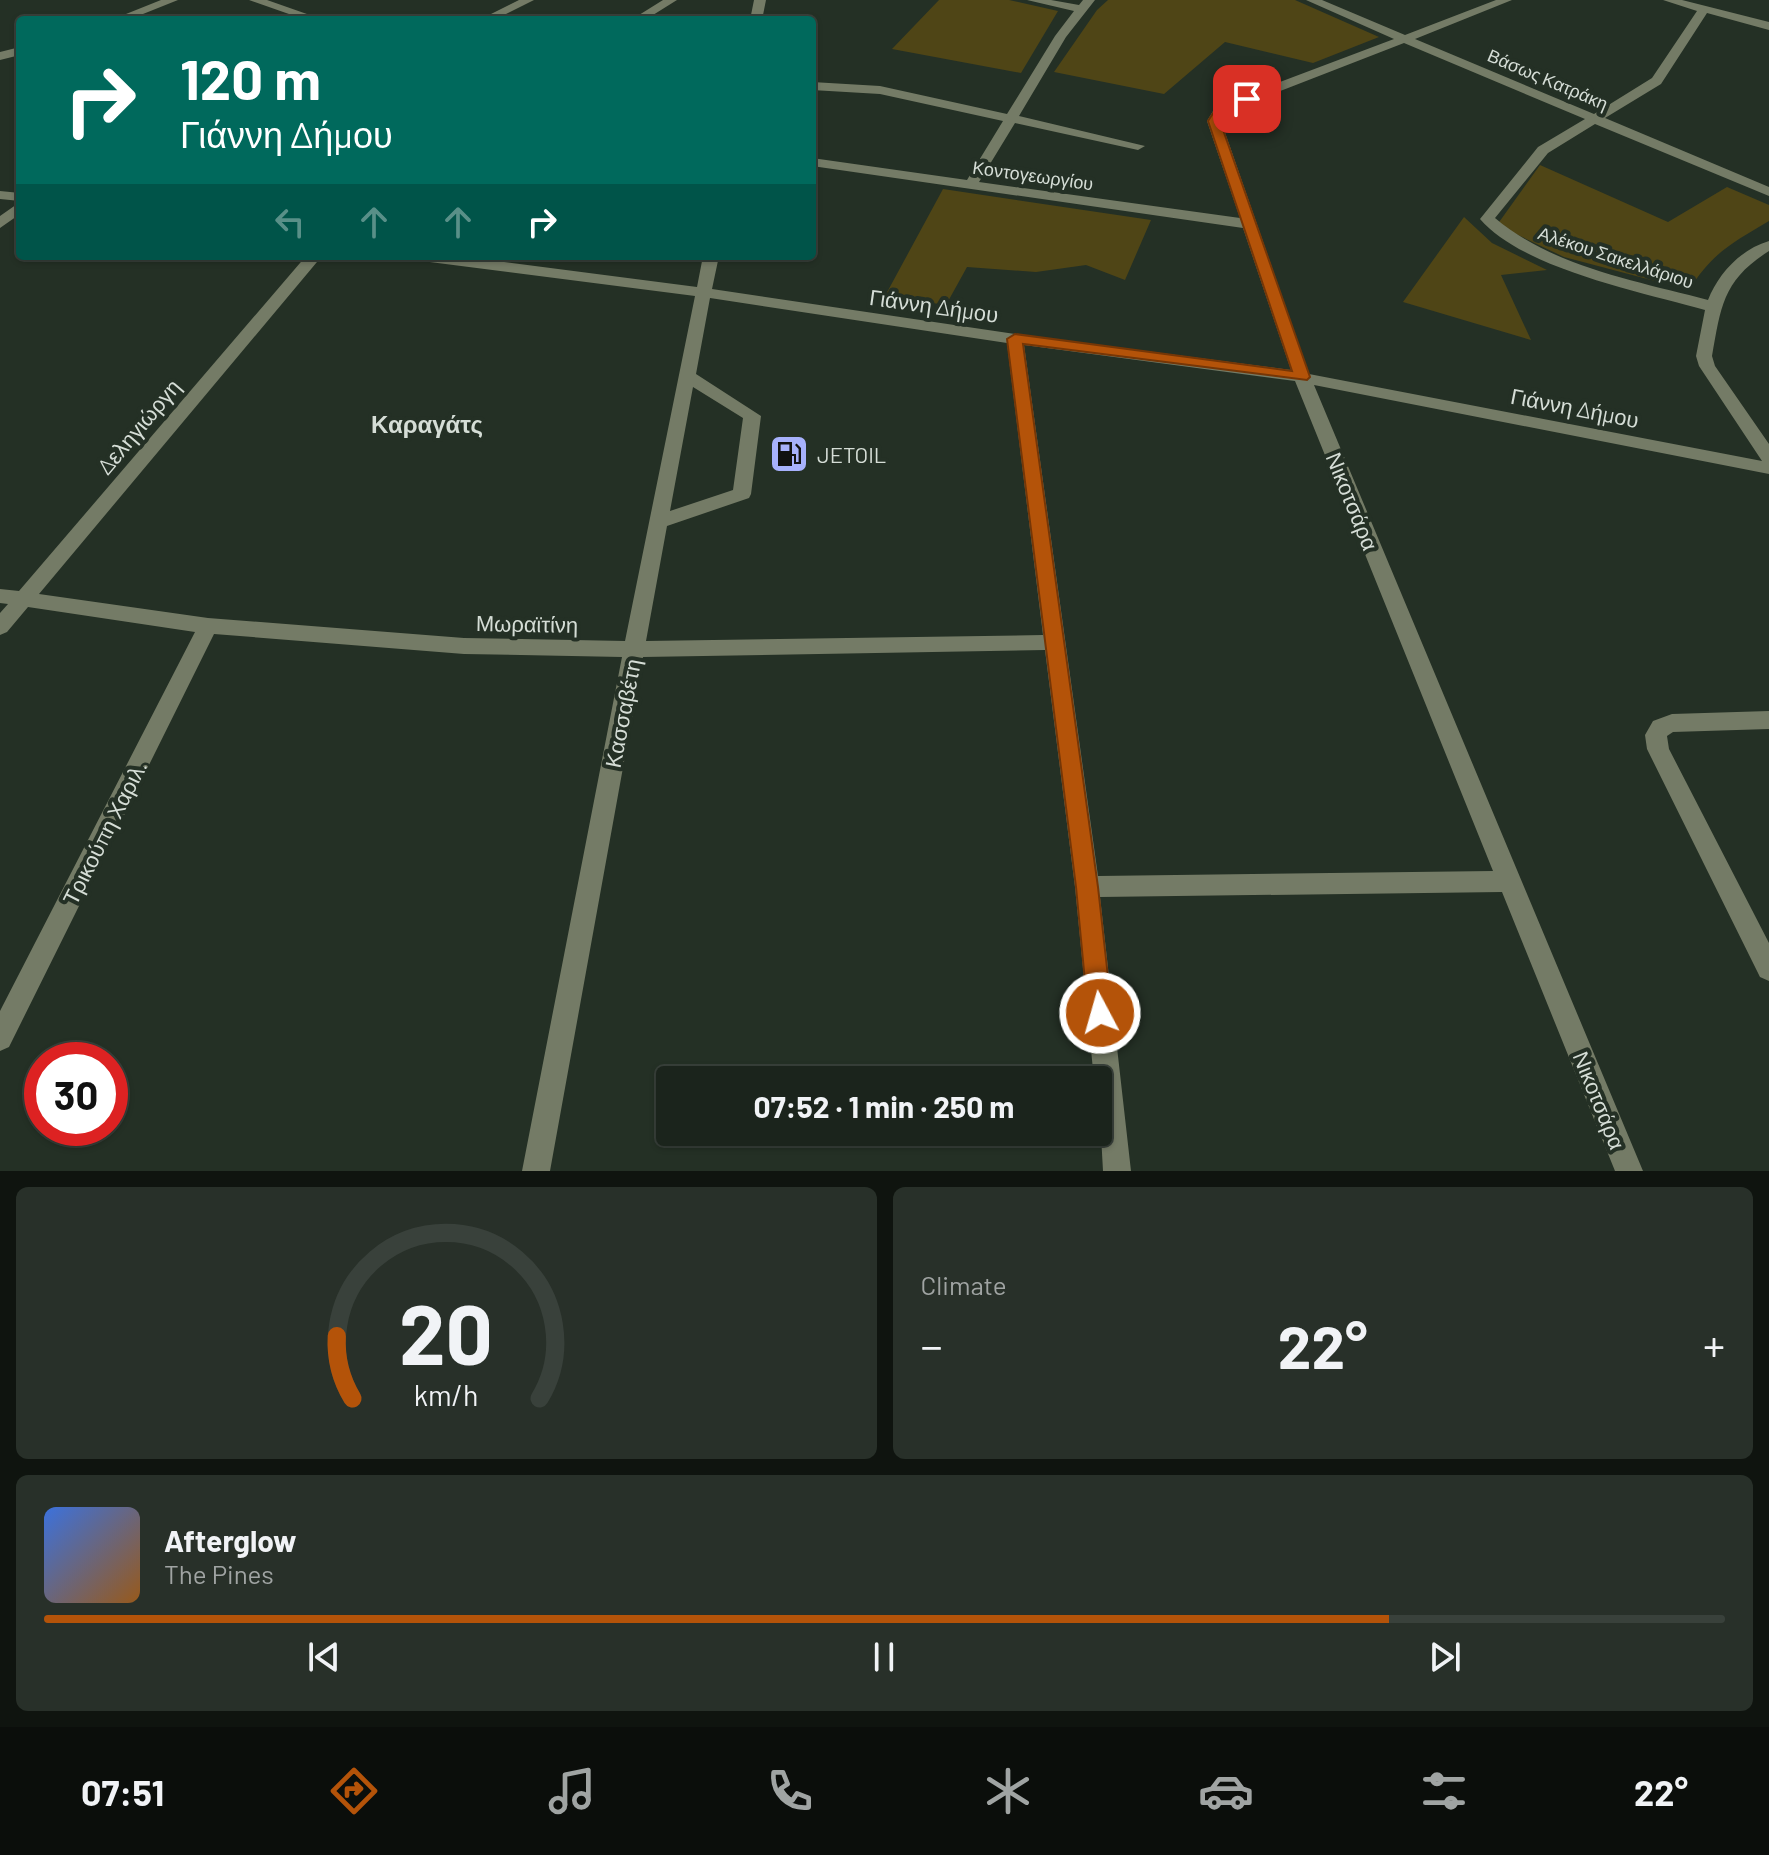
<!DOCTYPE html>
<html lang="en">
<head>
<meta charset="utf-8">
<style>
  body { margin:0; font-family:Barlow,sans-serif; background:#283029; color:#f1f3f6; height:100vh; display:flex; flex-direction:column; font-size:30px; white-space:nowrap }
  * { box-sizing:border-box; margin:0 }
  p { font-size:26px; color:#a0a4a3 }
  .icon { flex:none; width:44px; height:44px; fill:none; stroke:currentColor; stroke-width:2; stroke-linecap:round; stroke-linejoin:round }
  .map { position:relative; height:1171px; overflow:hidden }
  .details { display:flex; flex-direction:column; gap:16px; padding:16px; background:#0f140f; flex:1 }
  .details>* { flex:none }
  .top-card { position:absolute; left:16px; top:16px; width:800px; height:244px; border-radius:8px; box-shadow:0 2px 6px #0004,0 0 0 2px #39413b; background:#00695c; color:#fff; overflow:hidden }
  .speed { position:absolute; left:24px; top:1042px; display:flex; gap:16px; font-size:40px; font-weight:700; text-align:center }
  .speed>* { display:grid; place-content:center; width:104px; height:104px; border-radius:50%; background:#1b241c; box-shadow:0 2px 6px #0004,0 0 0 2px #39413b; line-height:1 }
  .speed .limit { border:12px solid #d22; background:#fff; color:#111 }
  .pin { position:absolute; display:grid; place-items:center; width:68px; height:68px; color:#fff; margin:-34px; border-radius:16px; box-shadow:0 4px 12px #0006 }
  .me { position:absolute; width:88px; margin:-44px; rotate:354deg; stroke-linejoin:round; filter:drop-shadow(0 0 6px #0008) }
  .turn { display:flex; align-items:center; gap:28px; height:168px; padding:0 32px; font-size:36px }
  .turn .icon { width:104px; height:104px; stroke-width:2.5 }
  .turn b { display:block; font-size:56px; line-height:68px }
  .lanes { display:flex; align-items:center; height:76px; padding:0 32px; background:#0003; justify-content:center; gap:40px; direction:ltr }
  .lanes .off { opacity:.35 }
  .big { font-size:60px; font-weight:700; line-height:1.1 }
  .details .card { flex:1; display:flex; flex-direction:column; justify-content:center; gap:12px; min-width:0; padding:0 28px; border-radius:12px; background:#283029 }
  .details .dial { align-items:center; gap:0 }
  .dial svg { height:208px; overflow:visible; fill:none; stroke:#39413b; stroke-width:7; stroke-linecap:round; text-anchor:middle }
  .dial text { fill:#f1f3f6; stroke:none }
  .song { display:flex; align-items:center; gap:24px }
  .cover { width:96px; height:96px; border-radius:12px; background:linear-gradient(135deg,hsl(220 70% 55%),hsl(30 70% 35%)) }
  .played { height:8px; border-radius:4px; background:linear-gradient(90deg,#b45309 80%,#39413b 80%) }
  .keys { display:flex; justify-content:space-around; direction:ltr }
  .heat { display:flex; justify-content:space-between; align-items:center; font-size:44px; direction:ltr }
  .details .tiles { flex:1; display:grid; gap:16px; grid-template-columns:1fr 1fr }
  .card:last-child { grid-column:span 2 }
  .trip { position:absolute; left:656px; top:1066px; width:456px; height:80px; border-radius:8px; background:#1b241c; box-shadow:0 2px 6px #0004,0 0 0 2px #39413b; font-weight:700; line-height:80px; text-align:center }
  .tabs { display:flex; height:128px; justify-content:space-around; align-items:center; background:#0b0e0b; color:#a0a4a3 }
  .tabs .icon { width:56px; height:56px }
  .tabs .selected { color:#b45309 }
  .tabs b { font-size:36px; color:#f1f3f6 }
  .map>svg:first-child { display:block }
</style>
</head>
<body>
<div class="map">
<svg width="1769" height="1171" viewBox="0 0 1769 1171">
  <rect width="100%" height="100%" fill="#243025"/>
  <path fill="#4f4516" d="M939,0H1009L1058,11L1021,73L892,49Z
    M1108,0H1295L1379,37L1313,63L1225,42L1164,94L1054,72L1097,10Z
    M1540,165L1668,222L1727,187L1769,205V221C1732,243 1712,253 1689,290L1564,257L1497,225Z
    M943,189L1151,220L1125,280L1086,265L1036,272L967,267L946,305L885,296Z
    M1464,217L1492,243L1547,270L1501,275L1531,340L1403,302Z"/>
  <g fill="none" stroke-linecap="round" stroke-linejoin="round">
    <path fill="#747b66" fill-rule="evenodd" d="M161,0H178L128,20H111Z
      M249,0H267L324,20H306Z
      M519,0H534L494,20H479Z
      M663,0H677L645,20H631Z
      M754,0H766L762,20H750Z
      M1027,0H1051L1079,5L1083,0H1095L1066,37L1019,116L1145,146L1138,150L1015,123L979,182L1240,218L1207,121L1216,106L1394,39L1306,0H1322L1405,35L1496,0H1512L1415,39L1594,114L1652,78L1697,11L1663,0H1682L1769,22V30L1707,13L1661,84L1605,118L1769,187V196L1595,124L1548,153L1495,218C1553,267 1637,281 1708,300C1718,274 1741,249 1769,241V251C1723,280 1721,306 1712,356L1715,366L1769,444V474L1314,385L1643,1171H1615L1502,892L1100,897L1131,1171H1103L1098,1080H1094L1075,887L1045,650L643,657L550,1171H522L622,657L464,654L214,634L9,1047L0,1051V1011L195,632L28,607L7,632L0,635V613L8,604L0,603V589L19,591L306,256H322L39,594L208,618L464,638L625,641L695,296L422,261L414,256H457L697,287L703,256H719L712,289L1015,334L1291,370L1243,228L812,166V158L967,180L1003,121L880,94L812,90V82L880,86L1007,114L1055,36L1074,11ZM1404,43L1585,119L1538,147L1480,219C1523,269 1642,292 1705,310L1696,356L1699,366L1762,461L1309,374L1221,121L1226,112ZM710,298L1007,343L1043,635L646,641L667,526L749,498L751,494L761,416L696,374ZM1024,345L1295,381L1493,871L1098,876ZM693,387L743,418L733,490L670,511Z
      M20,47V55L0,60V52Z
      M0,191L20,193V201L0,199Z
      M20,202V214L0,228V216Z
      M1769,711V729L1673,732L1667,736L1669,749L1769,943V981L1760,977L1647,749L1645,735L1653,721L1672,714Z"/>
  </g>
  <path fill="#b45309" stroke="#753606" stroke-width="2" d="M1247,96L1251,97V102L1225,112L1220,121L1310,377L1307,380L1023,344L1098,887L1112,1013L1109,1021L1100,1024L1092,1021L1088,1013L1076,887L1007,339L1015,334L1292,371L1208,121L1217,107Z"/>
  <defs>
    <symbol id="fuel-square" viewBox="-11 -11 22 22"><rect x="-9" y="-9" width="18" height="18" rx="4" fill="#a7b1fc" stroke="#243025"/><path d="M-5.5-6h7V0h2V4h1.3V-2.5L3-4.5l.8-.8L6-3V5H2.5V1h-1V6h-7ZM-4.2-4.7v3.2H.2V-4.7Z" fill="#111"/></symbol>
  </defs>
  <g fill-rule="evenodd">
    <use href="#fuel-square" x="767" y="432" width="44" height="44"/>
  </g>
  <g text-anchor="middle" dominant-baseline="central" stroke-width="8" stroke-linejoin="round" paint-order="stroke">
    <g font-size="18" fill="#d5ddd6" stroke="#243025">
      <text transform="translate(1548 79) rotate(23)">Βάσως Κατράκη</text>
      <text transform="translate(1033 175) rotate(8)">Κοντογεωργίου</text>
      <text transform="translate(1616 257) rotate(18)">Αλέκου Σακελλάριου</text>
    </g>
    <g font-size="22" fill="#d5ddd6" stroke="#243025">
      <text transform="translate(934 305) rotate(8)">Γιάννη Δήμου</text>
      <text transform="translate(1575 407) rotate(11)">Γιάννη Δήμου</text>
      <text transform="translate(138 426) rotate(-50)">Δεληγιώργη</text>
      <text transform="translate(1353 501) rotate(68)">Νικοτσάρα</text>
      <text transform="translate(527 623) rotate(1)">Μωραϊτίνη</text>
      <text transform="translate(622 713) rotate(-79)">Κασσαβέτη</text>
      <text transform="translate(104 832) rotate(-63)">Τρικούπη Χαριλ.</text>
      <text transform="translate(1600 1100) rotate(68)">Νικοτσάρα</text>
    </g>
    <g font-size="22" fill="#d5ddd6" stroke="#243025" text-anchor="start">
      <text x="817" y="454">JETOIL</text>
    </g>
    <g font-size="24" font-weight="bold" fill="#d5ddd6" stroke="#243025">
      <text x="427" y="423">Καραγάτς</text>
    </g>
  </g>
</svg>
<div class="speed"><div class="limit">30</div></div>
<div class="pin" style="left:1247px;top:99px;background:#d93025"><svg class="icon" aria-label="arrive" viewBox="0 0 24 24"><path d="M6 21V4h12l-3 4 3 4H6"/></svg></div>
<svg class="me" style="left:1100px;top:1013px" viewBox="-20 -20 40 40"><circle r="17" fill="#b45309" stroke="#fff" stroke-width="3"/><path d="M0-11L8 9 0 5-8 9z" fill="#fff"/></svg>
<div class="trip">07:52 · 1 min · 250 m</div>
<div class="top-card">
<div class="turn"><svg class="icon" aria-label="right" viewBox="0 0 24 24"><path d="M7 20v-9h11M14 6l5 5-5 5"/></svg><div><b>120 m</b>Γιάννη Δήμου</div></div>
<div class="lanes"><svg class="icon off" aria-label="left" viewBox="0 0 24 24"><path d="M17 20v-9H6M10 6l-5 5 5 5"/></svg><svg class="icon off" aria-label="ahead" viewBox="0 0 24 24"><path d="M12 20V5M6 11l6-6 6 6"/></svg><svg class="icon off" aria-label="ahead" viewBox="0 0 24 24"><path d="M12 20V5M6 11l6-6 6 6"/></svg><svg class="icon" aria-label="right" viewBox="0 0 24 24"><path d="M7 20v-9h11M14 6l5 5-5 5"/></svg></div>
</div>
</div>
<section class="details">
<div class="tiles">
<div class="card dial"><svg viewBox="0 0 100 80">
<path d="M14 69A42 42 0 1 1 86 69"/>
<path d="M14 69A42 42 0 0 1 8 45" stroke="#b45309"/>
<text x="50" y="56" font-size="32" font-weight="700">20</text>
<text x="50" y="72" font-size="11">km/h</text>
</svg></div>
<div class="card"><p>Climate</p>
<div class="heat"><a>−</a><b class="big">22°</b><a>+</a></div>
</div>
<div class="card">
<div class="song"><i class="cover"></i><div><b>Afterglow</b><p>The Pines</p></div></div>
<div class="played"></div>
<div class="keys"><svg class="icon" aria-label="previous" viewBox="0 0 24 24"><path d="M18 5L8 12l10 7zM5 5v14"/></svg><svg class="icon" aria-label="pause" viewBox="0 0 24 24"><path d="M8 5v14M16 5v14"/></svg><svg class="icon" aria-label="next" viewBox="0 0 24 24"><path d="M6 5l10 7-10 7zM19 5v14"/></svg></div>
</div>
</div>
</section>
<nav class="tabs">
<b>07:51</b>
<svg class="icon selected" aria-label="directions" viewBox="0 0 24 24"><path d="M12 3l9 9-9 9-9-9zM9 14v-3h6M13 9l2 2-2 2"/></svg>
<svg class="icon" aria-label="music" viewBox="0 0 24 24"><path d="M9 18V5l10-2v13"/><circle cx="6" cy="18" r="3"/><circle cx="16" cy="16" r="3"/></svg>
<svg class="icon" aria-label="phone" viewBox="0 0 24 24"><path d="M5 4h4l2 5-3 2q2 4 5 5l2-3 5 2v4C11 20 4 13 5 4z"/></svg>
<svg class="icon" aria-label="climate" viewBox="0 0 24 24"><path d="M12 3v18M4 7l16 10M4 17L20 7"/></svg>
<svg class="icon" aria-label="car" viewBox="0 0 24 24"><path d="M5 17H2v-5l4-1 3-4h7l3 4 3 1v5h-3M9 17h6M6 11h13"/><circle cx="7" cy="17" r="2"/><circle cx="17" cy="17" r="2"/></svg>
<svg class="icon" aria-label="filters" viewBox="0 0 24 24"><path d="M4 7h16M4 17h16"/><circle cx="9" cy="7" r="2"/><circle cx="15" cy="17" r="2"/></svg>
<b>22°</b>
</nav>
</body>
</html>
